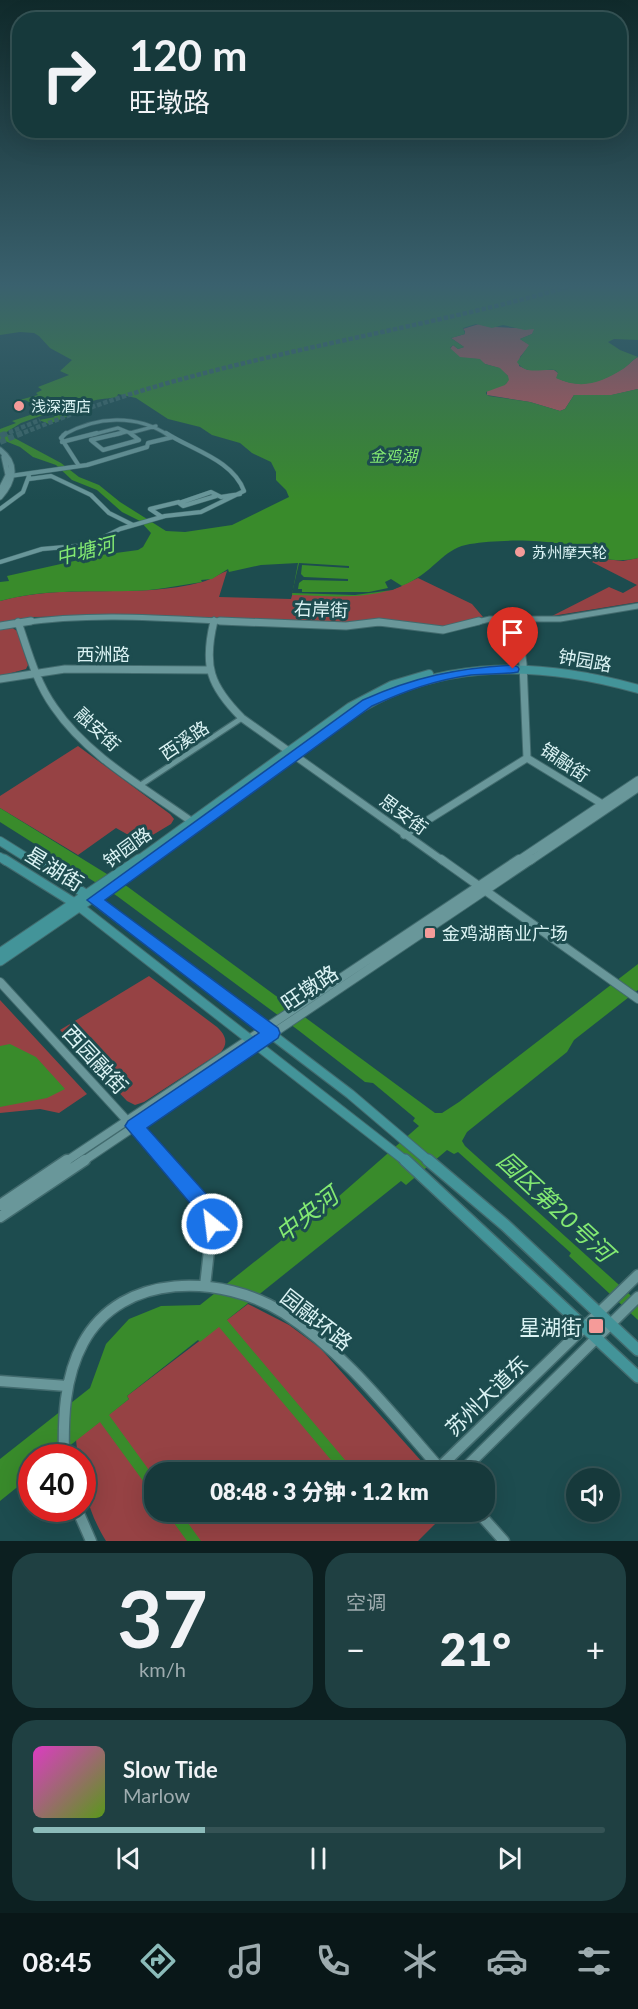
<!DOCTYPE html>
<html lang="zh">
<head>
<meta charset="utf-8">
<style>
  body { margin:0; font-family:Lato,"Noto Sans SC",sans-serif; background:#1f4042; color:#f1f3f6; height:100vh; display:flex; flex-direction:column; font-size:22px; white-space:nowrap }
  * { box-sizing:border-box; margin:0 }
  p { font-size:20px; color:#9eacaf }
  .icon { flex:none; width:33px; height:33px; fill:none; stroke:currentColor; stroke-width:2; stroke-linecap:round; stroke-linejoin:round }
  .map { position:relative; height:1541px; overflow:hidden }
  .drawer { display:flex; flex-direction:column; gap:12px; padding:12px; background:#0c1f20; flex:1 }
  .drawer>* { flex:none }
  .hud { position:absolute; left:12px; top:12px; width:615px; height:126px; border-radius:24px; box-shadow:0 6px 24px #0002,0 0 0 2px #355355; background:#16393b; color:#f1f3f6; overflow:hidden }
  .fabs { position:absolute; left:566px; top:1468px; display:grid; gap:12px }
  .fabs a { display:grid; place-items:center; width:54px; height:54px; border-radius:50%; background:#16393b; box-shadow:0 6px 24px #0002,0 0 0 2px #355355; font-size:30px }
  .speed { position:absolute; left:18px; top:1444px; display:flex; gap:12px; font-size:30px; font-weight:700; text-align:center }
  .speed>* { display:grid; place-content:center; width:78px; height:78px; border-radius:50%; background:#16393b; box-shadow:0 6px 24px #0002,0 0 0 2px #355355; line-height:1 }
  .speed .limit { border:9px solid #d22; background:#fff; color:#111 }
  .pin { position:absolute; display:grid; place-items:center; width:51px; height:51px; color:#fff; margin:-62px -26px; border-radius:50% 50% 50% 0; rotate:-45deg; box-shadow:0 0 6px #0007 }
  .pin .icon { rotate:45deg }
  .me { position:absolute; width:66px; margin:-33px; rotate:331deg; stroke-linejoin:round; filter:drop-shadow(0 0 4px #0008) }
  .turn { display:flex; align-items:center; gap:21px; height:126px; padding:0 18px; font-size:27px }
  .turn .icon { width:78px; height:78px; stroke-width:2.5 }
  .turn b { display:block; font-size:42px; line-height:51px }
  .big { font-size:45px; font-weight:800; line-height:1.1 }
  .drawer .tile { flex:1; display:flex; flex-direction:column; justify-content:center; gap:9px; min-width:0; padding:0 21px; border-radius:24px; background:#1f4042 }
  .drawer .dial { align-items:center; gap:0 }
  .dial b { font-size:78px; line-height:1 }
  .song { display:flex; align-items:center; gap:18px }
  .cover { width:72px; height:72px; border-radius:9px; background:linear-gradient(135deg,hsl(310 70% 55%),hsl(90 70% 35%)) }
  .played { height:6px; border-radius:3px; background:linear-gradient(90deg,#8bbbb9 30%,#355355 30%) }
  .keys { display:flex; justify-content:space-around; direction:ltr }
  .heat { display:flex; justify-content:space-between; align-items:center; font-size:33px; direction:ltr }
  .drawer .tiles { flex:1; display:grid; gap:12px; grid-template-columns:1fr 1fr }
  .tile:last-child { grid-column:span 2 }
  .trip { position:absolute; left:144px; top:1462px; width:351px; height:60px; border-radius:24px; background:#16393b; box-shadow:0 6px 24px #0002,0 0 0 2px #355355; font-weight:800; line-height:60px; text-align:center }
  .menu { display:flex; height:96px; justify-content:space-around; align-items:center; background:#091718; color:#9eacaf }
  .menu .icon { width:42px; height:42px }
  .menu .active { color:#8bbbb9 }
  .menu b { font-size:27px; color:#f1f3f6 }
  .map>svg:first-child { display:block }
</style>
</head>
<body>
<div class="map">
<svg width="638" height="1541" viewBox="0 0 638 1541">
  <rect width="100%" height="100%" fill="#1d4c4f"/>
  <path fill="#964244" d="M596,558L623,561L638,558V602L552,616L609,587L623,593L637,585L592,562Z
    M227,571L219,597L291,599L293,592L392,590L418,578L472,604L483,617L446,627L384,619L346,623L100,616L33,617L0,623V601C69,582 135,600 202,582C211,580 218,574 227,571Z
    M0,627H11L17,631L28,665L26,669L0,676Z
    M78,746L170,814L174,819L171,824L141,842L116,828L78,855L0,808V796Z
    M149,976L217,1027C225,1034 229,1043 221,1052L144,1102L135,1105L127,1101L60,1030Z
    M0,1000L87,1094L59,1113L40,1109L0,1113Z
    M248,1304L289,1325L320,1348L432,1473H154V1512H447L418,1541H106C89,1513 83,1490 82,1458H78L76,1440L129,1399L127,1396Z"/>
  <path fill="#ca5256" d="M479,324C486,328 525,328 535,329L532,334L520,339L530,345L520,357L519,366L528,370H554L558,373L557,378C580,389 602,382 622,369C628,366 632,360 638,357V389L612,395H574L565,409L560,411L530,402L487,395V391L507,383L508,376L499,368L485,364L478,359L460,358L450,349L453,345L458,349L464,347L451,338L465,334V331L463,329Z"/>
  <path fill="#398b2b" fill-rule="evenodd" d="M0,285H638V340L614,339L608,342L620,350L638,357C632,360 629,365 623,369C600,383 582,390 556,378L558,373L555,370C542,368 526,376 517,362L529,345L520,339L532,334L534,329L525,330L503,325L492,328L476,324L463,328L465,334L451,338L464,347L458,349L453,345L450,348L460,357L480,359L485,364L500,368L508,376L509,380L505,385L486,392V394L489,396L530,402L560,411L565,409L574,395H611L638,389V558C604,566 588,550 558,544C534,539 495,540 470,544C446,548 437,566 417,578C379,602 334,596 292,595L298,563L261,565L229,572L228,569L212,579L201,580L202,582C177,586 153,591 128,591C84,592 43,589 0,601V582L9,581L7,576L101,555L138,550L143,547L151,533L140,521L122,512L97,490L72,480L56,465L33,457L20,447L0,439V429L16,423L12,421L45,410L25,400L12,402L38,395L36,393L42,390L38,387L69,375L60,371L72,360L50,348L39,336L34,333L20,332L0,335ZM118,394L136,398L168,419L200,427L212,435L240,443L252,453L271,462L276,472V480L286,490L289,497L232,525L185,532L166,531L120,502L99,485L79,477L61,463L5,433L21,423L49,413L55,417L39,420L49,424L71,415C78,399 101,400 117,397Z
    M0,808L128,887L435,1113H442L459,1102L638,964V990L574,1040L567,1052L467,1132L462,1141L465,1146L638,1302V1320L569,1256L571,1253L458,1152L454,1154L447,1150L406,1185L401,1181L227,1320L356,1473H342L219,1327L200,1342L198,1340L127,1396L129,1399L109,1415L154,1477V1496L100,1422L54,1458H32L31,1476L0,1501V1459L90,1388L106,1344L129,1319L161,1306L200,1305L306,1221L304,1219L336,1195L338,1197L419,1126L413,1121L415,1118L373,1083L365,1082L298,1030L117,896L0,822Z
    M10,1044L36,1057L65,1089L47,1098L0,1107V1046Z
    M166,1512H180L201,1541H187Z"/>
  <path fill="#1d4c4f" d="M299,563L349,566V568L302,565L301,574L304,577L348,579V581L303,580L299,583L298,589H302V592H369L388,588L385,582L391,579L402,586L392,590L355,595L292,593Z"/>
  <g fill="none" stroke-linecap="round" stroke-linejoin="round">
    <path stroke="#3a6568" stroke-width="4.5" stroke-dasharray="4.5 2" stroke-linecap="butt" d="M3,435L40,420
      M18,435C73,413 129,393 186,378C315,343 447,322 575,285"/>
    <path stroke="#3a6568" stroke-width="6" stroke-dasharray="6 3" stroke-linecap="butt" d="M0,436L7,433
      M0,442L22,433"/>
    <defs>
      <path id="street-far2" d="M130,433L132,435
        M63,435C97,416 136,414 168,435
        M91,435L118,428L130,433L156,426
        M114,435L126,432"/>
      <path id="street-far1" d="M66,433L61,438L79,466
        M91,440L121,433
        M92,441L103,450L139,440L130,433
        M62,442L97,433
        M10,476L87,465L147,447L148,443L173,437
        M29,479L51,476L91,495L109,513L133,525
        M216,496L183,506L179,503L211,492L221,497L240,494
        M0,509L23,492L29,476
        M162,517L150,509L179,502
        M0,562L42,549L88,545L120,529L165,516L201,512L244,491C233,460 192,450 166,433"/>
      <path id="street" d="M142,784L242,718"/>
      <path id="secondary-far3" d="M0,450C18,464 14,481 0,497
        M0,491L8,475L4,457
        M517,620V623
        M20,623C100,611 182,620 261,623
        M213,623L214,620
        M371,623H385
        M473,623L490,619H560L638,606"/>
      <path id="secondary-far2" d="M214,621C203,666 210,686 242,718L443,861
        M220,621L346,626L379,622L443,630L479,621
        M517,621L523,664L527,758
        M18,622C28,651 36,682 54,707C88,757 147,789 195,824
        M0,626L31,621
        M0,679L65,669L208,670
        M527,758L604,805
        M404,835L527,758
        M517,861L638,780
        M530,861L638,788"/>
      <path id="secondary-far1" d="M441,859L638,999
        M0,982L165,1162
        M65,1162L519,859
        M82,1162L532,859"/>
      <path id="secondary" d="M164,1160L210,1212L212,1224L205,1286
        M0,1205L67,1160
        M0,1217L85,1160
        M0,1381L67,1386
        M64,1458C63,1419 64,1378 83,1343C122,1271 222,1274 284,1313C347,1354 394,1417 444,1473
        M439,1468L638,1275
        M460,1473L638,1297
        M77,1509L91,1541
        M478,1512L504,1541"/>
      <path id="primary-far2" d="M0,841L32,861
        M0,857L6,861
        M137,861L350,707L392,685L429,674
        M147,861C197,825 247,788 298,752C329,730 361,704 398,690C475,659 560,667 638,689"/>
      <path id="primary-far1" d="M4,859L76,904L407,1162
        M30,859L95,900L350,1094L430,1162
        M0,953L139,859
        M0,961L149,859"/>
      <path id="primary" d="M405,1160L638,1377
        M428,1160L505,1225L638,1350"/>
    </defs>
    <use href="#street-far2" stroke="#426b6e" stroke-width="4.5"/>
    <use href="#street-far1" stroke="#426b6e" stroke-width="5"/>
    <use href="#street" stroke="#426b6e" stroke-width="7"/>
    <use href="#secondary-far3" stroke="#426b6e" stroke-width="7"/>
    <use href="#secondary-far2" stroke="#426b6e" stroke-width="9"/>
    <use href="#secondary-far1" stroke="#426b6e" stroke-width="10"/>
    <use href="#secondary" stroke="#426b6e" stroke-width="13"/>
    <use href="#primary-far2" stroke="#426b6e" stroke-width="10"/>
    <use href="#primary-far1" stroke="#426b6e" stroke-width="11"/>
    <use href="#primary" stroke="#426b6e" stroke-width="14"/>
    <use href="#street-far2" stroke="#69979a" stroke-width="3"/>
    <use href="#street-far1" stroke="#69979a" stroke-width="4"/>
    <use href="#street" stroke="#69979a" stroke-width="4.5"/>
    <use href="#secondary-far3" stroke="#69979a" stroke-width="5"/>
    <use href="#secondary-far2" stroke="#69979a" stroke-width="7"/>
    <use href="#secondary-far1" stroke="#69979a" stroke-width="8"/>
    <use href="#secondary" stroke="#69979a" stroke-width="10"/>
    <use href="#primary-far2" stroke="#439499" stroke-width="8"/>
    <use href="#primary-far1" stroke="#439499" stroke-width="9"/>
    <use href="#primary" stroke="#439499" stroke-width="11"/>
  </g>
  <linearGradient id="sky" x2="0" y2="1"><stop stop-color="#102a2b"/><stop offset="0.57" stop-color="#3a616e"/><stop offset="1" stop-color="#3a616e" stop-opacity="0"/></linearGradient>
  <rect width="638" height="501" fill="url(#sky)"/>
  <path fill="#1a73e8" stroke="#114b97" stroke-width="1.5" d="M513,665L518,667L519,669L518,672C502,675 486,673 471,675C435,680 405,691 372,706L105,900L278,1028L280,1033L278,1038L147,1128L217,1206L222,1224L219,1231L212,1233L205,1231L201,1216L125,1126L128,1121L259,1033L87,900L363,700C414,677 457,668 513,665Z"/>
  <g fill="#f59b99" stroke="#1d4c4f" stroke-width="2">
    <circle cx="19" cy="406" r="6"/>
    <circle cx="520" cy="552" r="6"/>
    <rect x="424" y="927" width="12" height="12" rx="3"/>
    <rect x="588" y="1318" width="16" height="16" rx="3"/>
  </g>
  <g text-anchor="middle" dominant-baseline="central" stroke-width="6" stroke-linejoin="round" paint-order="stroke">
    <g font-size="15" fill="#dbf3f4" stroke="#1d4c4f" text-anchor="start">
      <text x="31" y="406">浅深酒店</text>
      <text x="532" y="552">苏州摩天轮</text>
    </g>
    <g font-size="16" font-style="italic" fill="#83e972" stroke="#1d4c4f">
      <text x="393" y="455">金鸡湖</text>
    </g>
    <g font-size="18" fill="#dbf3f4" stroke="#1d4c4f">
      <text transform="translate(321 609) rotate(2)">右岸街</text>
      <text x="103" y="654">西洲路</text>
      <text transform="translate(585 660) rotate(10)">钟园路</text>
      <text transform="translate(98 729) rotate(43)">融安街</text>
      <text transform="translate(184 740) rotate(-34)">西溪路</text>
      <text transform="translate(565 762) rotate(34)">锦融街</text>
      <text transform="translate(404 814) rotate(36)">思安街</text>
      <text transform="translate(127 847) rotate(-36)">钟园路</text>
    </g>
    <g font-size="18" fill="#dbf3f4" stroke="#1d4c4f" text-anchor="start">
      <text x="442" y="933">金鸡湖商业广场</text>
    </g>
    <g font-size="20" font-style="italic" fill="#83e972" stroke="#1d4c4f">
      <text transform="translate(85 550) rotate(-14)">中塘河</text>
    </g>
    <g font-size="21" fill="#dbf3f4" stroke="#1d4c4f">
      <text transform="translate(55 868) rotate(32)">星湖街</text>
      <text transform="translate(309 987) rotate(-34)">旺墩路</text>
      <text transform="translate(96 1059) rotate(47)">西园融街</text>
      <text transform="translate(317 1319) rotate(38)">园融环路</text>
      <text transform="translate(486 1395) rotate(-44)">苏州大道东</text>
    </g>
    <g font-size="21" fill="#dbf3f4" stroke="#1d4c4f" text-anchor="end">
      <text x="582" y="1326">星湖街</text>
    </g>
    <g font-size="24" font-style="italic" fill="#83e972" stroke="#1d4c4f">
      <text transform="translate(556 1206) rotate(43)">园区第20号河</text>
      <text transform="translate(306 1214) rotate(-38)">中央河</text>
    </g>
  </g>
</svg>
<div class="fabs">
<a><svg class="icon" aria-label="sound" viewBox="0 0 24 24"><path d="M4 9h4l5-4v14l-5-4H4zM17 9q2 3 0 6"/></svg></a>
</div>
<div class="speed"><div class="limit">40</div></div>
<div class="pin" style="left:513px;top:669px;background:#d93025"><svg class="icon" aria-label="arrive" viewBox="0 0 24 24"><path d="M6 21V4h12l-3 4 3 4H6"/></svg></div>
<svg class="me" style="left:212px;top:1224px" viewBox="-20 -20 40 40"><circle r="17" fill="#1a73e8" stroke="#fff" stroke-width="3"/><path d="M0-11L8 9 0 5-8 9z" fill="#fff"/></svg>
<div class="trip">08:48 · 3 分钟 · 1.2 km</div>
<div class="hud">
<div class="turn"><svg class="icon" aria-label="right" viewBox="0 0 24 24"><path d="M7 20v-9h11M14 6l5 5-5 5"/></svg><div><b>120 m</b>旺墩路</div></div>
</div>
</div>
<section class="drawer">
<div class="tiles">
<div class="tile dial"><b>37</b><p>km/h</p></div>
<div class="tile"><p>空调</p>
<div class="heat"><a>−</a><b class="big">21°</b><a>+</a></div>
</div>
<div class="tile">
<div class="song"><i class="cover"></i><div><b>Slow Tide</b><p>Marlow</p></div></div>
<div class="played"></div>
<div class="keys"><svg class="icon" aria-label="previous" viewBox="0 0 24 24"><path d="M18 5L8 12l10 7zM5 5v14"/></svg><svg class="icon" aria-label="pause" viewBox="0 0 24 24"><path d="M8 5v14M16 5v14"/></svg><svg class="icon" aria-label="next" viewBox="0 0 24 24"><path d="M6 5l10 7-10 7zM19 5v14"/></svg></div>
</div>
</div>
</section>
<nav class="menu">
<b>08:45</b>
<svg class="icon active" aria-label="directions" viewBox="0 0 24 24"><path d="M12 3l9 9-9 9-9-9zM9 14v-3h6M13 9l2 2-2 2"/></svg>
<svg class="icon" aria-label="music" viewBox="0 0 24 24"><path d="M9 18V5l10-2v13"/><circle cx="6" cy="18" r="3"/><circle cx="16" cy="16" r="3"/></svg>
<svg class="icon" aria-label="phone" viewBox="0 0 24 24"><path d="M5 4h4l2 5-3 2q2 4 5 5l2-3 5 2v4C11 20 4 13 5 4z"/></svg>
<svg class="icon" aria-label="climate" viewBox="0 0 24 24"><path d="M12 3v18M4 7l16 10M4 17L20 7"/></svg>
<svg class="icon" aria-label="car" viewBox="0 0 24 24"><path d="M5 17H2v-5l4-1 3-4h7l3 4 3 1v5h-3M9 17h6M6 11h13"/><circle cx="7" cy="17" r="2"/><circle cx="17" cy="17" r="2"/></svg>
<svg class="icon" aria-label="filters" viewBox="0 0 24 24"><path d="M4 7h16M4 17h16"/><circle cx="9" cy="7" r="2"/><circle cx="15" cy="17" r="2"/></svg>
</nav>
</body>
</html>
